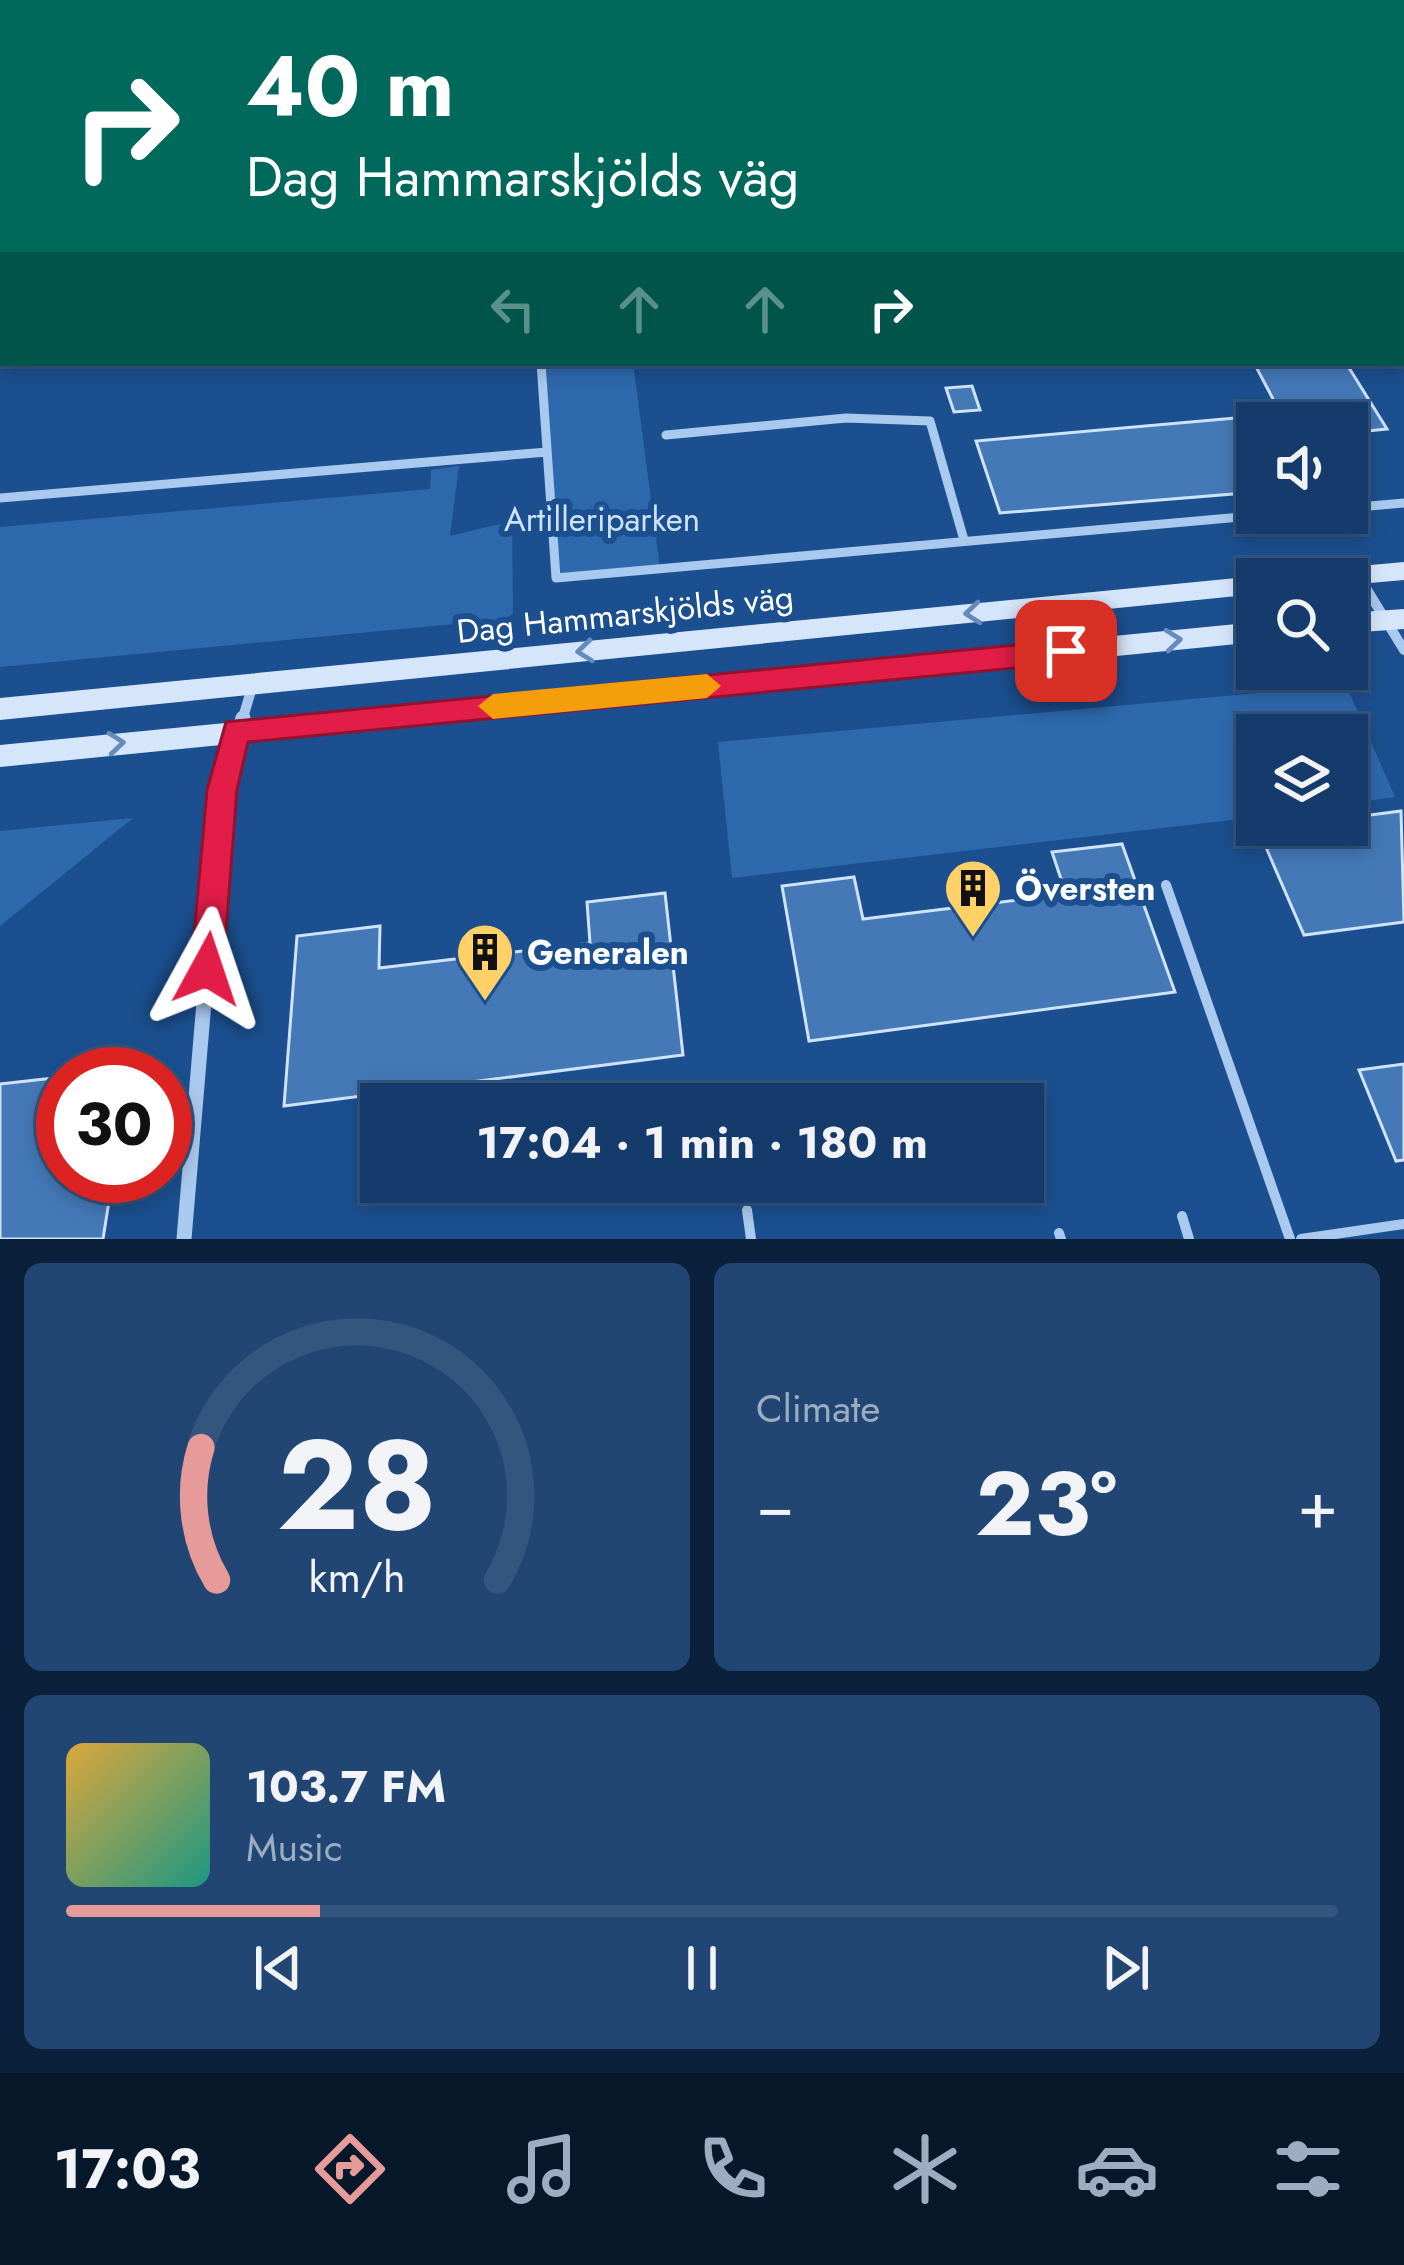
<!DOCTYPE html>
<html lang="en">
<head>
<meta charset="utf-8">
<style>
  body { margin:0; font-family:Jost,sans-serif; background:#214673; color:#f1f3f6; height:100vh; display:flex; flex-direction:column; font-size:45px; white-space:nowrap }
  * { box-sizing:border-box; margin:0 }
  p { font-size:39px; color:#9dadc1 }
  .icon { flex:none; width:66px; height:66px; fill:none; stroke:currentColor; stroke-width:2; stroke-linecap:round; stroke-linejoin:round }
  .map { position:relative; height:1239px; overflow:hidden }
  .drawer { display:flex; flex-direction:column; gap:24px; padding:24px; background:#0b203b; flex:1 }
  .drawer>* { flex:none }
  .guide { position:absolute; left:0px; top:0px; width:1404px; height:366px; box-shadow:0 6px 18px #0003,0 0 0 3px #33557e; background:#00695c; color:#fff; overflow:hidden }
  .buttons { position:absolute; left:1236px; top:402px; display:grid; gap:24px }
  .buttons a { display:grid; place-items:center; width:132px; height:132px; border-radius:0px; background:#143b6b; box-shadow:0 6px 18px #0003,0 0 0 3px #33557e; font-size:60px }
  .speed { position:absolute; left:36px; top:1047px; display:flex; gap:24px; font-size:60px; font-weight:700; text-align:center }
  .speed>* { display:grid; place-content:center; width:156px; height:156px; border-radius:50%; background:#143b6b; box-shadow:0 6px 18px #0003,0 0 0 3px #33557e; line-height:1 }
  .speed .limit { border:18px solid #d22; background:#fff; color:#111 }
  .pin { position:absolute; display:grid; place-items:center; width:102px; height:102px; color:#fff; margin:-51px; border-radius:24px; box-shadow:0 6px 18px #0006 }
  .me { position:absolute; width:132px; margin:-66px; rotate:5deg; stroke-linejoin:round; filter:drop-shadow(0 0 9px #0008) }
  .turn { display:flex; align-items:center; gap:42px; height:252px; padding:0 48px; font-size:54px }
  .turn .icon { width:156px; height:156px; stroke-width:2.5 }
  .turn b { display:block; font-size:84px; line-height:102px }
  .lanes { display:flex; align-items:center; height:114px; padding:0 48px; background:#0003; justify-content:center; gap:60px; direction:ltr }
  .lanes .off { opacity:.35 }
  .big { font-size:90px; font-weight:700; line-height:1.1 }
  .drawer .card { flex:1; display:flex; flex-direction:column; justify-content:center; gap:18px; min-width:0; padding:0 42px; border-radius:18px; background:#214673 }
  .drawer .dial { align-items:center; gap:0 }
  .dial svg { height:312px; overflow:visible; fill:none; stroke:#33557e; stroke-width:7; stroke-linecap:round; text-anchor:middle }
  .dial text { fill:#f1f3f6; stroke:none }
  .song { display:flex; align-items:center; gap:36px }
  .cover { width:144px; height:144px; border-radius:18px; background:linear-gradient(135deg,hsl(40 70% 55%),hsl(170 70% 35%)) }
  .played { height:12px; border-radius:6px; background:linear-gradient(90deg,#e69b98 20%,#33557e 20%) }
  .keys { display:flex; justify-content:space-around; direction:ltr }
  .heat { display:flex; justify-content:space-between; align-items:center; font-size:66px; direction:ltr }
  .drawer .tiles { flex:1; display:grid; gap:24px; grid-template-columns:1fr 1fr }
  .card:last-child { grid-column:span 2 }
  .trip { position:absolute; left:360px; top:1083px; width:684px; height:120px; border-radius:0px; background:#143b6b; box-shadow:0 6px 18px #0003,0 0 0 3px #33557e; font-weight:700; line-height:120px; text-align:center }
  .tab-bar { display:flex; height:192px; justify-content:space-around; align-items:center; background:#08182b; color:#9dadc1 }
  .tab-bar .icon { width:84px; height:84px }
  .tab-bar .on { color:#e69b98 }
  .tab-bar b { font-size:54px; color:#f1f3f6 }
  .map>svg:first-child { display:block }
</style>
</head>
<body>
<div class="map">
<svg width="1404" height="1239" viewBox="0 0 1404 1239">
  <rect width="100%" height="100%" fill="#1b4f8f"/>
  <path fill="#2e69ad" d="M518,0H1032L1037,3H519Z
    M541,363H633L660,568L556,578Z
    M459,466L450,536L512,521L513,613L507,619L0,667V527L430,489L431,470Z
    M1346,685L1395,797L1347,804V735H1257V817L732,878L718,742Z
    M133,818L0,926V831Z"/>
  <path fill="#4478b7" stroke="#cfe3fa" stroke-width="3" d="M9,0H149L8,3Z
    M179,0H357L178,3Z
    M1254,363H1346L1387,429L1347,433V423H1257V492L1000,513L976,441L1281,414Z
    M972,386L980,410L954,412L946,388Z
    M1401,811L1404,922L1304,935L1258,829L1347,825V818Z
    M1122,844L1175,992L809,1041L782,886L854,877L863,919L1066,894L1052,852Z
    M665,893L683,1055L284,1106L297,936L380,926L379,968L590,943L587,902Z
    M1404,1064V1160L1396,1161L1359,1070Z
    M63,1077V1176H113L103,1239H0V1084Z"/>
  <g fill="none" stroke-linecap="round" stroke-linejoin="round">
    <path stroke="#a9c9ee" stroke-width="6" d="M1264,0L1270,3
      M1107,3L1115,0
      M1248,3L1255,0"/>
    <path stroke="#a9c9ee" stroke-width="9" d="M541,363L556,578L1285,513
      M666,435L846,418L930,421L964,540
      M0,498L547,452
      M1347,508L1404,503"/>
    <path stroke="#a9c9ee" stroke-width="10" d="M1166,885L1290,1239
      M747,1210L751,1239
      M1182,1216L1189,1239
      M1059,1233L1061,1239
      M1301,1239L1404,1224"/>
    <path stroke="#a9c9ee" stroke-width="10" d="M1358,575L1404,650
      M242,721L253,684"/>
    <path stroke="#a9c9ee" stroke-width="15" d="M184,1239L222,789L243,718"/>
    <path fill="#d6e6fa" fill-rule="evenodd" d="M1404,562V580L1347,585V579H1303L1307,572L1315,570Z
      M1257,576L1266,579H1257V594L0,720V698Z
      M1404,609V629L1347,633V613Z
      M1257,622V642L0,767V745Z"/>
  </g>
  <defs><path id="oneway-chevron" d="M-2-3.5L2.5 0L-2 3.5" fill="none" stroke-width="1.6" stroke-linecap="round" stroke-linejoin="round" transform="scale(3)"/></defs>
  <g stroke="#668bba">
    <use href="#oneway-chevron" transform="translate(973 613) rotate(174)"/>
    <use href="#oneway-chevron" transform="translate(1173 640) rotate(-6)"/>
    <use href="#oneway-chevron" transform="translate(585 651) rotate(174)"/>
    <use href="#oneway-chevron" transform="translate(116 743) rotate(-6)"/>
  </g>
  <path fill="#e11d48" stroke="#92132f" stroke-width="3" d="M1066,640L1080,651L1066,663L248,742L237,790L223,969L219,981L207,985L195,981L191,969L207,790L226,722Z"/>
  <path fill="#f59e0b" d="M707,674L721,686L707,698L493,719L478,706L493,694Z"/>
  <defs>
    <symbol id="building-pin" viewBox="-11 -11 22 30"><path d="M0 17L-7.5 6A9.5 9.5 0 1 1 7.5 6Z" fill="#ffd166" stroke="#1b4f8f"/><path d="M-4-6H4V6H1V3H-1V6H-4ZM-2.5-4.3h1.7v1.8h-1.7ZM.8-4.3h1.7v1.8H.8ZM-2.5-1h1.7V.8h-1.7ZM.8-1h1.7V.8H.8Z" fill="#111"/></symbol>
  </defs>
  <g fill-rule="evenodd">
    <use href="#building-pin" x="940" y="855" width="66" height="90"/>
    <use href="#building-pin" x="452" y="919" width="66" height="90"/>
  </g>
  <g text-anchor="middle" dominant-baseline="central" stroke-width="12" stroke-linejoin="round" paint-order="stroke">
    <g font-size="33" fill="#cfe3fa" stroke="#1b4f8f">
      <text x="602" y="519">Artilleriparken</text>
    </g>
    <g font-size="33" fill="#fff" stroke="#1b4f8f">
      <text transform="translate(625 614) rotate(-6)">Dag Hammarskjölds väg</text>
    </g>
    <g font-size="33" font-weight="bold" fill="#fff" stroke="#1b4f8f" text-anchor="start">
      <text x="1015" y="888">Översten</text>
      <text x="527" y="952">Generalen</text>
    </g>
  </g>
</svg>
<div class="buttons">
<a><svg class="icon" aria-label="sound" viewBox="0 0 24 24"><path d="M4 9h4l5-4v14l-5-4H4zM17 9q2 3 0 6"/></svg></a>
<a><svg class="icon" aria-label="search" viewBox="0 0 24 24"><circle cx="10" cy="10" r="6"/><path d="M15 15l6 6"/></svg></a>
<a><svg class="icon" aria-label="layers" viewBox="0 0 24 24"><path d="M12 4l9 5-9 5-9-5zM3 14l9 5 9-5"/></svg></a>
</div>
<div class="speed"><div class="limit">30</div></div>
<div class="pin" style="left:1066px;top:651px;background:#d93025"><svg class="icon" aria-label="arrive" viewBox="0 0 24 24"><path d="M6 21V4h12l-3 4 3 4H6"/></svg></div>
<svg class="me" style="left:207px;top:969px" viewBox="-20 -20 40 40"><path d="M0-17L14 15 0 8-14 15z" fill="#e11d48" stroke="#fff" stroke-width="4"/></svg>
<div class="trip">17:04 · 1 min · 180 m</div>
<div class="guide">
<div class="turn"><svg class="icon" aria-label="right" viewBox="0 0 24 24"><path d="M7 20v-9h11M14 6l5 5-5 5"/></svg><div><b>40 m</b>Dag Hammarskjölds väg</div></div>
<div class="lanes"><svg class="icon off" aria-label="left" viewBox="0 0 24 24"><path d="M17 20v-9H6M10 6l-5 5 5 5"/></svg><svg class="icon off" aria-label="ahead" viewBox="0 0 24 24"><path d="M12 20V5M6 11l6-6 6 6"/></svg><svg class="icon off" aria-label="ahead" viewBox="0 0 24 24"><path d="M12 20V5M6 11l6-6 6 6"/></svg><svg class="icon" aria-label="right" viewBox="0 0 24 24"><path d="M7 20v-9h11M14 6l5 5-5 5"/></svg></div>
</div>
</div>
<section class="drawer">
<div class="tiles">
<div class="card dial"><svg viewBox="0 0 100 80">
<path d="M14 69A42 42 0 1 1 86 69"/>
<path d="M14 69A42 42 0 0 1 10 35" stroke="#e69b98"/>
<text x="50" y="56" font-size="32" font-weight="700">28</text>
<text x="50" y="72" font-size="11">km/h</text>
</svg></div>
<div class="card"><p>Climate</p>
<div class="heat"><a>−</a><b class="big">23°</b><a>+</a></div>
</div>
<div class="card">
<div class="song"><i class="cover"></i><div><b>103.7 FM</b><p>Music</p></div></div>
<div class="played"></div>
<div class="keys"><svg class="icon" aria-label="previous" viewBox="0 0 24 24"><path d="M18 5L8 12l10 7zM5 5v14"/></svg><svg class="icon" aria-label="pause" viewBox="0 0 24 24"><path d="M8 5v14M16 5v14"/></svg><svg class="icon" aria-label="next" viewBox="0 0 24 24"><path d="M6 5l10 7-10 7zM19 5v14"/></svg></div>
</div>
</div>
</section>
<nav class="tab-bar">
<b>17:03</b>
<svg class="icon on" aria-label="directions" viewBox="0 0 24 24"><path d="M12 3l9 9-9 9-9-9zM9 14v-3h6M13 9l2 2-2 2"/></svg>
<svg class="icon" aria-label="music" viewBox="0 0 24 24"><path d="M9 18V5l10-2v13"/><circle cx="6" cy="18" r="3"/><circle cx="16" cy="16" r="3"/></svg>
<svg class="icon" aria-label="phone" viewBox="0 0 24 24"><path d="M5 4h4l2 5-3 2q2 4 5 5l2-3 5 2v4C11 20 4 13 5 4z"/></svg>
<svg class="icon" aria-label="climate" viewBox="0 0 24 24"><path d="M12 3v18M4 7l16 10M4 17L20 7"/></svg>
<svg class="icon" aria-label="car" viewBox="0 0 24 24"><path d="M5 17H2v-5l4-1 3-4h7l3 4 3 1v5h-3M9 17h6M6 11h13"/><circle cx="7" cy="17" r="2"/><circle cx="17" cy="17" r="2"/></svg>
<svg class="icon" aria-label="filters" viewBox="0 0 24 24"><path d="M4 7h16M4 17h16"/><circle cx="9" cy="7" r="2"/><circle cx="15" cy="17" r="2"/></svg>
</nav>
</body>
</html>
